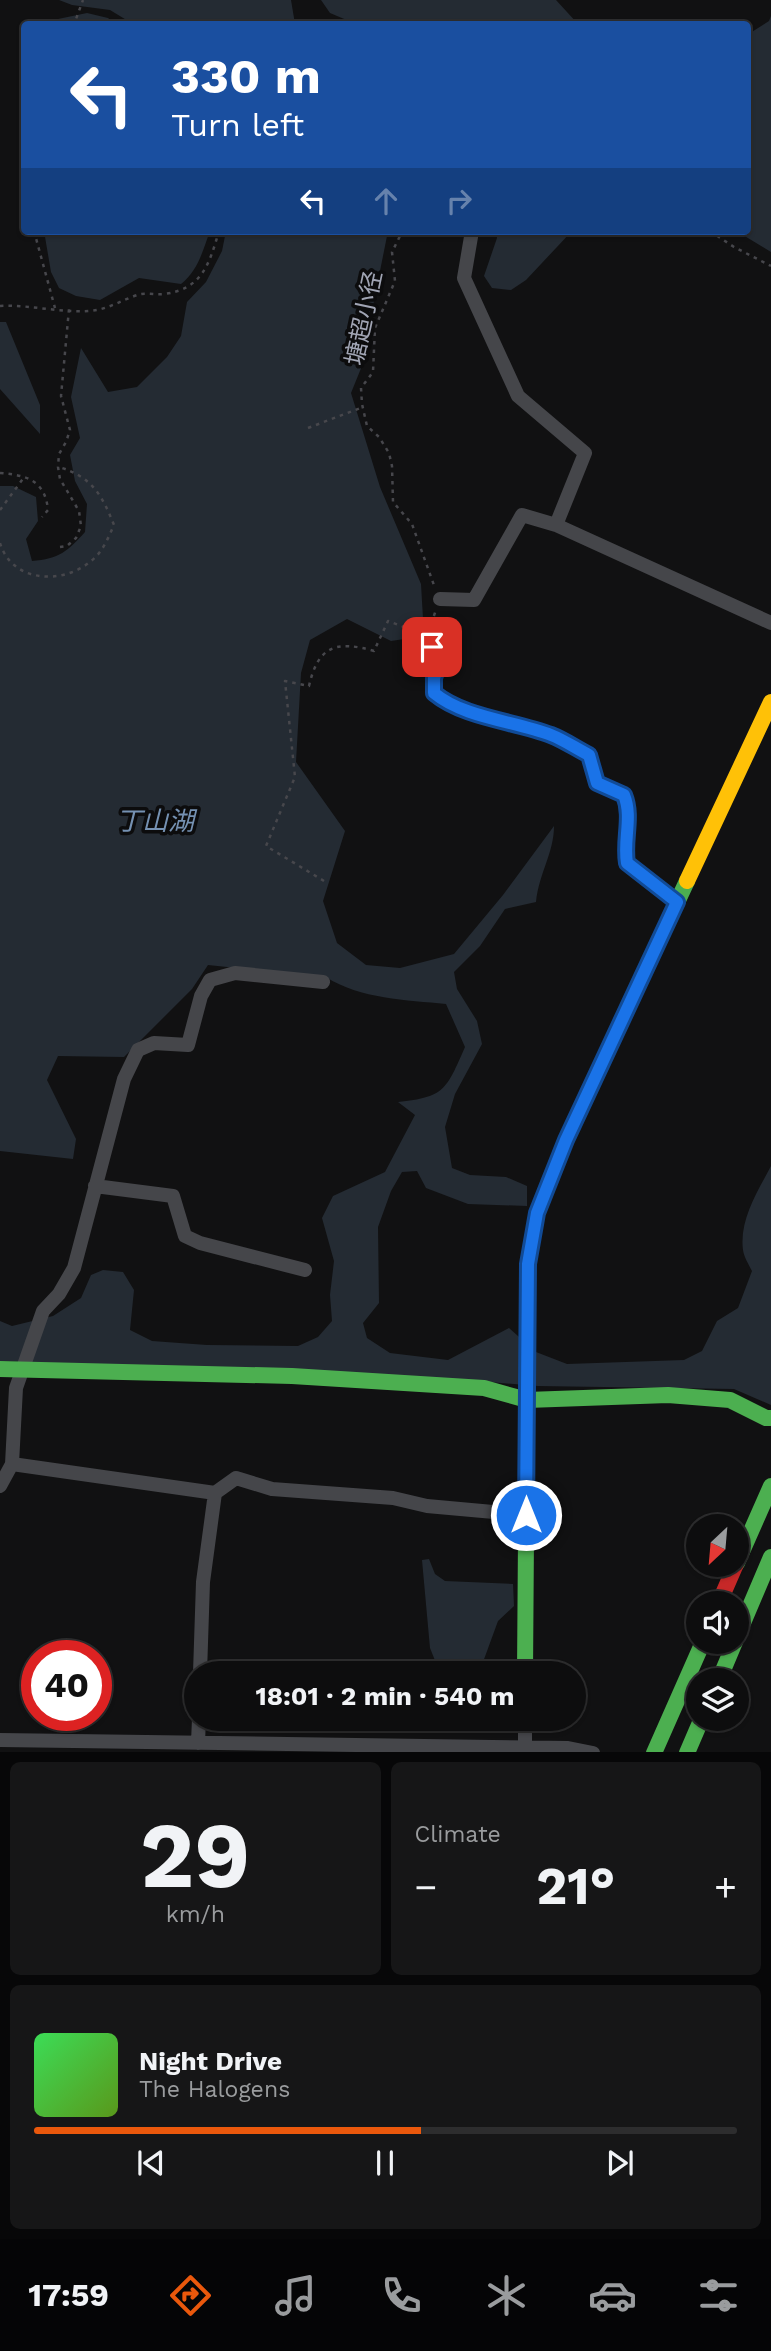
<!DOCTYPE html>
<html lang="en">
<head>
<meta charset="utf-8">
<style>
  body { margin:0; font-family:"Work Sans","Noto Sans SC",sans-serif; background:#161617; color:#f1f3f6; height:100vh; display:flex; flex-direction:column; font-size:26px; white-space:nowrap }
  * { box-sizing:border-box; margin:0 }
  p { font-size:23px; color:#9a9c9e }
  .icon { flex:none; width:38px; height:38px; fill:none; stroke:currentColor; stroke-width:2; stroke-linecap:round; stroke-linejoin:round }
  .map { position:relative; height:1752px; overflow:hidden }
  .details { display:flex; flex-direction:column; gap:10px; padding:10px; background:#070708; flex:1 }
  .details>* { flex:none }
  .banner { position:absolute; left:21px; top:21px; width:730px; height:214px; border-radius:7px; box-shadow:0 2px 5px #0004,0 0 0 2px #2d2d2e; background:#1a4fa0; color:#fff; overflow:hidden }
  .needle { width:46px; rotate:206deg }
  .controls { position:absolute; left:686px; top:1514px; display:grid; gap:14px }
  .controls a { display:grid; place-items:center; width:63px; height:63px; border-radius:50%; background:#0d0d0e; box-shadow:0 2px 5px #0004,0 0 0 2px #2d2d2e; font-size:35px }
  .speed { position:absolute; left:21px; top:1640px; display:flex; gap:14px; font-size:35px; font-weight:700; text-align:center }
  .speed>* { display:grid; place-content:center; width:91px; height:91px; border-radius:50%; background:#0d0d0e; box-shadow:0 2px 5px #0004,0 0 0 2px #2d2d2e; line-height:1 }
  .speed .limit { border:10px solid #d22; background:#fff; color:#111 }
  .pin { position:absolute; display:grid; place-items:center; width:60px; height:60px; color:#fff; margin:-30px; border-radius:14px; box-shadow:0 4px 10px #0006 }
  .me { position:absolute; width:77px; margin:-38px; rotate:0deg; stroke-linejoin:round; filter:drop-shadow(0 0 5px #0008) }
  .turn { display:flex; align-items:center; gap:24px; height:147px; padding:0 35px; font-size:32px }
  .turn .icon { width:91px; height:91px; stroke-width:2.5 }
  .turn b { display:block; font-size:49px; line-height:60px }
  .lanes { display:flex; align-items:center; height:66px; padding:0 35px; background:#0003; justify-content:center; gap:35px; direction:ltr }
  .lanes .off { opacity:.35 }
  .big { font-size:52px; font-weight:700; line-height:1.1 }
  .details .card { flex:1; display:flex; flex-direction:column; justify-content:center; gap:10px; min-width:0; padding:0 24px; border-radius:10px; background:#161617 }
  .details .dial { align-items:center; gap:0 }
  .dial b { font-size:91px; line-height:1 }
  .song { display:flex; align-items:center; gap:21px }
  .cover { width:84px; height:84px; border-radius:10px; background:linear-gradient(135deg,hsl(130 70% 55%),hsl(90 70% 35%)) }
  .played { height:7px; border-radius:4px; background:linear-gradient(90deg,#ea580c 55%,#2d2d2e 55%) }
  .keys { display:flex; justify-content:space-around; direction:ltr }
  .heat { display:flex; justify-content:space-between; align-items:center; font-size:38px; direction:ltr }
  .details .tiles { flex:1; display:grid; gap:10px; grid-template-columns:1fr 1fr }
  .card:last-child { grid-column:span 2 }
  .trip { position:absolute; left:184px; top:1661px; width:402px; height:70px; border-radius:35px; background:#0d0d0e; box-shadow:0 2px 5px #0004,0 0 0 2px #2d2d2e; font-weight:700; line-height:70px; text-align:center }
  .dock { display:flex; height:112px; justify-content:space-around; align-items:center; background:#050506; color:#9a9c9e }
  .dock .icon { width:49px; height:49px }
  .dock .selected { color:#ea580c }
  .dock b { font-size:32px; color:#f1f3f6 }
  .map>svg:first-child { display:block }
</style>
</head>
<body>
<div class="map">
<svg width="771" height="1753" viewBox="0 0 771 1753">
  <rect width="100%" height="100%" fill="#111112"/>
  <path fill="#242b33" d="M59,0H291L295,24H133L110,10L72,5Z
    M321,0H556L578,24H356L330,13Z
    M87,13L108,18L115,24H55L58,19Z
    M771,16V252L738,232L747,231V213L753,195L747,190V35L769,21Z
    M44,231H210C203,250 198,271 181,284L139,278L100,300L76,296L59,288L51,272Z
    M226,231H391L387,236L373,306L366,356L351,393L380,487L421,584L424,636L391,641L347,619L310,640L301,673L296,762L345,831L323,901L337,943L366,965L400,968L454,954L503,895L554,826C554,853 539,873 536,902L505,909L480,946L454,972L457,989L477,1021L482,1044L455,1094L445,1127L452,1168L470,1175L506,1177L527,1186V1206L468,1204L426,1188L417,1171L402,1172L391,1191L378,1227L379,1303L363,1323L367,1338L390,1353L448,1360L509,1328L536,1352L567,1364L684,1360L702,1351L717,1321L738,1308L752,1271C749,1265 744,1257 743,1250C739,1220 758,1191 771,1166V1405L734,1389L538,1386L454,1379L0,1361V1321L12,1326L53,1316L81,1298L91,1275L103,1270L123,1272L134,1290L130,1330L152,1341L207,1345L298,1346L318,1337L332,1321L330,1295L334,1261L322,1218L333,1196L385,1172L415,1115L398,1102C445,1097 446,1090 465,1047L446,1004C407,1000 360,999 326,977L208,965L192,989L124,1057L58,1056L47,1080L76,1139L73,1159L0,1151V486H13L36,497L38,521L26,539L32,561C59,559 68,551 85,532L87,504L75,481L70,455L80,438L71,397L81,348L108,392L137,387L167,357L181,336L187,302L206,282L222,251Z
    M496,231H572L526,280L511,290L492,288L484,276L497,238Z
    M0,322H6L40,405V434L0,389Z
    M429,1559L435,1574L445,1581L513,1584L514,1606L498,1621L479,1673H440L430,1648L422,1560Z"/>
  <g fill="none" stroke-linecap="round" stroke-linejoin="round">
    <path stroke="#47474c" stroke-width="2.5" stroke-dasharray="3.5 5" stroke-linecap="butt" d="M70,24L76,19L83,0
      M34,231L55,308
      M406,231L400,236L392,252L395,281L375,328L373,372L361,388L362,404L367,426L379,437L389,453L392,466L393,502L412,524L435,588
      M710,231L734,247L771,266
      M0,306C30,304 68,315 97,310C111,307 123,300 137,295C145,292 155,295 164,294C202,289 209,265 219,231
      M308,428L363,407
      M0,473C26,475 45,480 48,510L42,517
      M0,510L25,476
      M0,543C12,583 63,585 91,561C103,552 108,538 114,525C102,495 92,477 59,467
      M60,547L67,546L76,538L81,526L79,511L60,479L58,467L59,454L66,442L70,430L61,396L69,309
      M431,624L436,610
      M324,881L266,846L295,777L285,681L309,686C318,646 336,640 374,651L388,621L412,630"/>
    <path stroke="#45464a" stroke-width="14" d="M472,231L464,278L518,396L585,453L556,525L771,623
      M440,599L474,600L522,515L556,525
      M424,636L441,659L434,678V693C464,717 514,722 549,735C563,740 576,748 589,755L597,783L624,795C633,817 623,840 627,863L677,902
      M95,1186L173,1196L185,1236L200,1243L305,1270
      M12,1464L215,1493L236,1478L272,1489L393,1498L427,1506L526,1515
      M0,1486L12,1464L16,1388L43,1311L59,1294L74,1268L124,1079L138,1050L154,1043L188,1045L201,996L210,980L235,973L323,982
      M200,1673L203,1582L215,1493
      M0,1740L568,1748L593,1753
      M198,1743L199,1718
      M525,1747V1718"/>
    <path stroke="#4caf50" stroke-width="16" d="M0,1369L292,1376L484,1388L527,1400L668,1395L730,1400L766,1418H771
      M737,1563L771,1486
      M737,1637L771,1557
      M525,1673L528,1264L537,1213L566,1140L687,881
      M719,1680L735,1642
      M654,1753L703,1642
      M687,1753L702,1718"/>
    <path stroke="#ffc107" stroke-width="16" d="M687,881L771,702"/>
    <path stroke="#c62828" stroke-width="16" d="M719,1603L736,1564"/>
  </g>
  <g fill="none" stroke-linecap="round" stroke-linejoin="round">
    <defs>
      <path id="route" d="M432,647L441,659L434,678V693C464,718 515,721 551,735C564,740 577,749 589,755L597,783L624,795C633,817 623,840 627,863L677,902L566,1140L537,1213L528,1264L526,1515"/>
    </defs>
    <use href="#route" stroke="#114b97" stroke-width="18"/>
    <use href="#route" stroke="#1a73e8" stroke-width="12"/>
  </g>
  <g text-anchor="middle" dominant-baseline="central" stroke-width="7" stroke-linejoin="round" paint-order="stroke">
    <g font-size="24" fill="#a1a5b4" stroke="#0c0c0d">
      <text transform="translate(364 318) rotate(-78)">塘超小径</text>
    </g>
    <g font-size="26" font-style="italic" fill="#7591b2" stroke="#0c0c0d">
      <text x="155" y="821">丁山湖</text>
    </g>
  </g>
</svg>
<div class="controls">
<a><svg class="needle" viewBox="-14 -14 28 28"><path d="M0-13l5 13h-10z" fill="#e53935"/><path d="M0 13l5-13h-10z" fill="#9a9c9e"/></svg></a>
<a><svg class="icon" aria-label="sound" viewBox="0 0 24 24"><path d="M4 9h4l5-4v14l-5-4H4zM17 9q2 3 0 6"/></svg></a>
<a><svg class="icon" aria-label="layers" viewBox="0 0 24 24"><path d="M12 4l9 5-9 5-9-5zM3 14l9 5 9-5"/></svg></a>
</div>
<div class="speed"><div class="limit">40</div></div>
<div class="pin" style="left:432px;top:647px;background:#d93025"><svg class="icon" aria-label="arrive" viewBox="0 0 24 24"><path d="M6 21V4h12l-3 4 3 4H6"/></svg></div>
<svg class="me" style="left:526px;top:1515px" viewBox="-20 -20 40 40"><circle r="17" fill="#1a73e8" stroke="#fff" stroke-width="3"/><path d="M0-11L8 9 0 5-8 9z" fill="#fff"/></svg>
<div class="trip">18:01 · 2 min · 540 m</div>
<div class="banner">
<div class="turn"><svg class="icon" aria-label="left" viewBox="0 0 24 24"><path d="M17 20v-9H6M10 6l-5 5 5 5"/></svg><div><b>330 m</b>Turn left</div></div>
<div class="lanes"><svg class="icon" aria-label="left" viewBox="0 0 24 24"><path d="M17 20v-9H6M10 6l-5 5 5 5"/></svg><svg class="icon off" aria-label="ahead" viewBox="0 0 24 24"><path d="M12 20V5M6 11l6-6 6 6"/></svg><svg class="icon off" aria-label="right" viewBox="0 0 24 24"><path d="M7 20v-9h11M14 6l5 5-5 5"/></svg></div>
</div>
</div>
<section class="details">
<div class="tiles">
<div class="card dial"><b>29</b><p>km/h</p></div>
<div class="card"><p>Climate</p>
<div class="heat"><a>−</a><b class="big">21°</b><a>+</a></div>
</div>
<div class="card">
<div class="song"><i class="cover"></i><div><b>Night Drive</b><p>The Halogens</p></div></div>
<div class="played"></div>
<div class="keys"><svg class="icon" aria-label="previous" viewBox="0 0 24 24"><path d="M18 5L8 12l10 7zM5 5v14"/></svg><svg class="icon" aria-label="pause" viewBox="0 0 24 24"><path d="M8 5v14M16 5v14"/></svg><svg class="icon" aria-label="next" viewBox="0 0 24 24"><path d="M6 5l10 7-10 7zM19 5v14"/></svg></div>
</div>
</div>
</section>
<nav class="dock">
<b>17:59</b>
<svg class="icon selected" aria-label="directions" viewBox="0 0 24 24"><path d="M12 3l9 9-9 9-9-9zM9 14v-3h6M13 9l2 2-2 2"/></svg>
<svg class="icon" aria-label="music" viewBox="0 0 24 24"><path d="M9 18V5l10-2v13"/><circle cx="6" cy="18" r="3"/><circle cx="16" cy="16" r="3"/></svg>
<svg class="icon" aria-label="phone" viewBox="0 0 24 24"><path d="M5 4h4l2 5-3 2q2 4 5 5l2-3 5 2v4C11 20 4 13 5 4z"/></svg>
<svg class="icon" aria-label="climate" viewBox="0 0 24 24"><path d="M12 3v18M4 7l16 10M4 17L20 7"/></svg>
<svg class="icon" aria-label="car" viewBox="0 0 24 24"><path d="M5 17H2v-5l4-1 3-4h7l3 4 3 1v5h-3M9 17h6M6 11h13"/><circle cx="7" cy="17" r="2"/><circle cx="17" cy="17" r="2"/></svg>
<svg class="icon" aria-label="filters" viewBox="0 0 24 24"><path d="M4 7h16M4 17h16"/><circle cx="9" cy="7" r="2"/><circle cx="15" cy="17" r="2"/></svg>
</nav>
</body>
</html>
